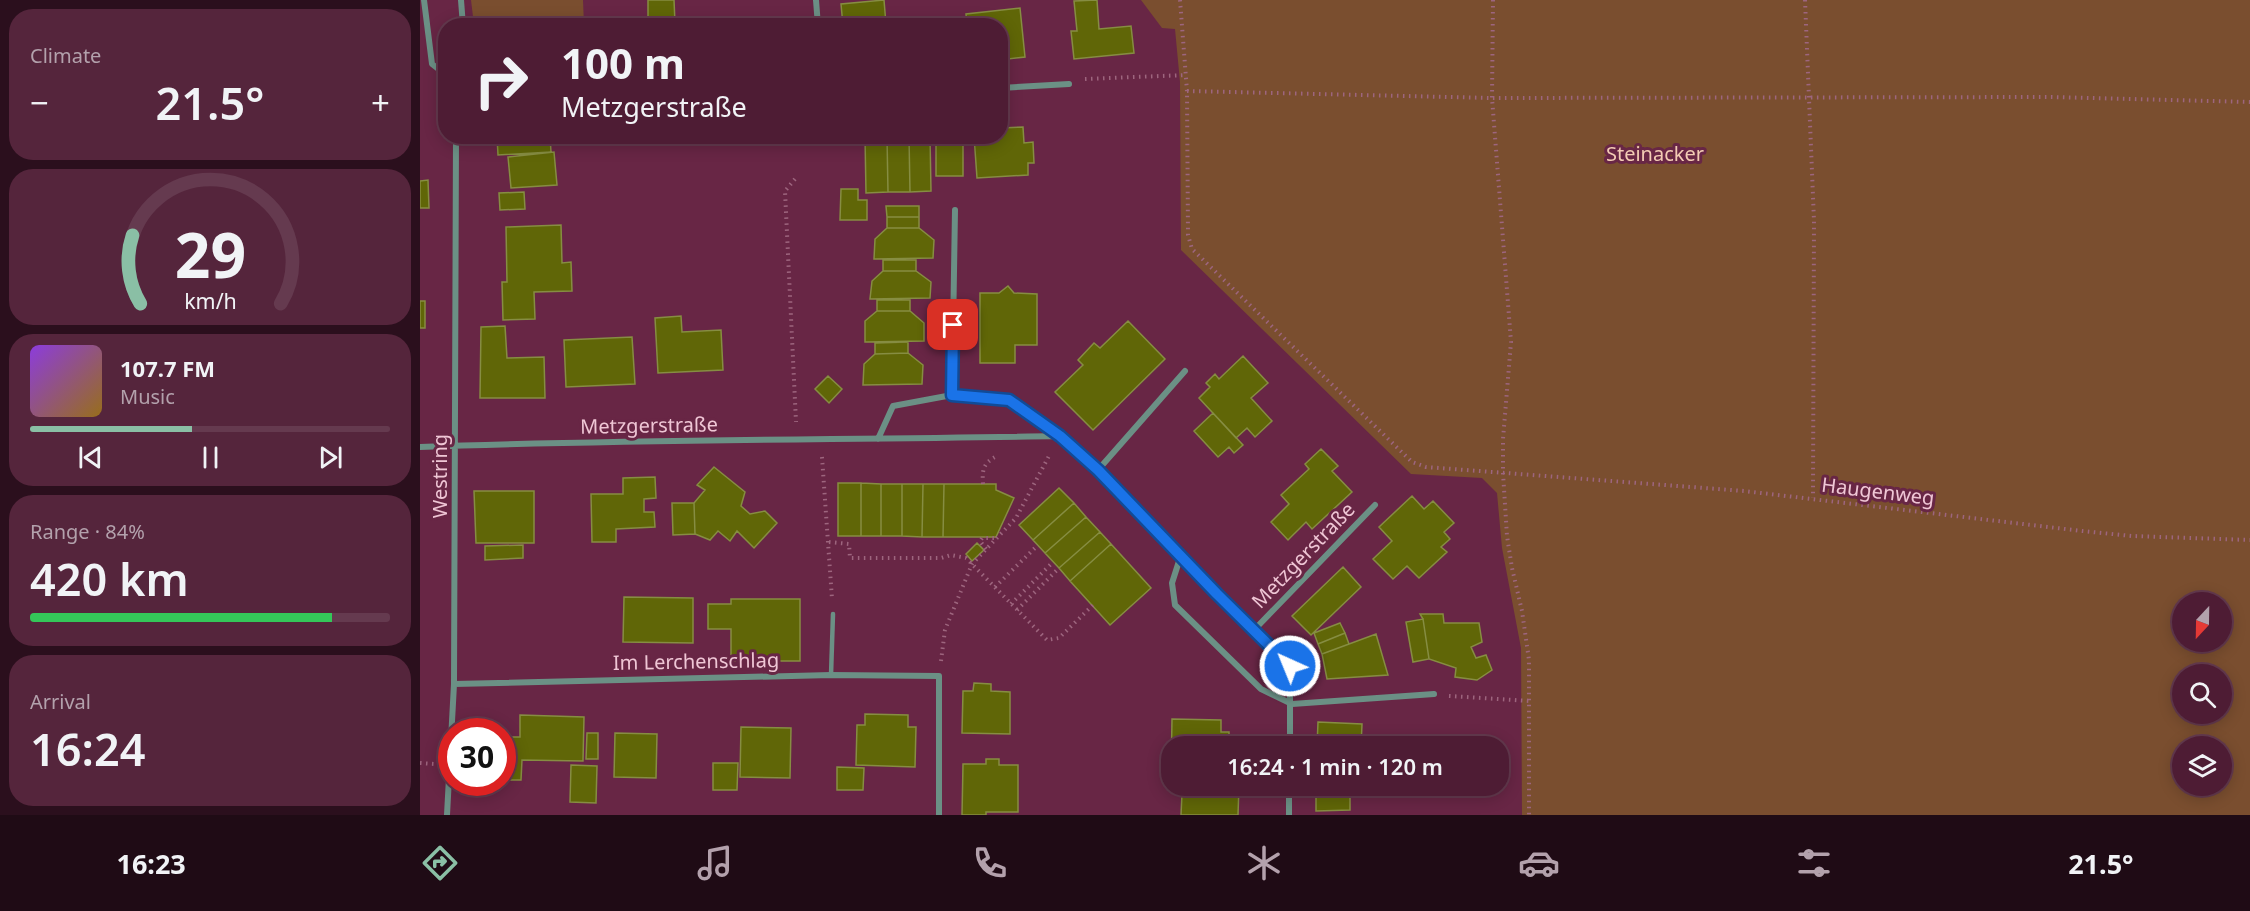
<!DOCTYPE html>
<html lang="en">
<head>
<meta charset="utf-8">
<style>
  body { margin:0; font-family:"Noto Sans",sans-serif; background:#55253c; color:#f1f3f6; height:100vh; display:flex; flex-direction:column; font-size:22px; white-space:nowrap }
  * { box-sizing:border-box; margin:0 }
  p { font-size:20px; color:#b3a1ac }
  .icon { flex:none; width:33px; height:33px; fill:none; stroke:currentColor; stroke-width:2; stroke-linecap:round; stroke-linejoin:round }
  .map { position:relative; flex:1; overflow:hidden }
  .panel { display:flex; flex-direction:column; gap:9px; padding:9px; background:#2b0f1d; width:420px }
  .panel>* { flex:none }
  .top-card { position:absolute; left:18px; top:18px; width:570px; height:126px; border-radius:24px; box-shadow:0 3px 15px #0003,0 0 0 2px #653a4f; background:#4e1c34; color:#f1f3f6; overflow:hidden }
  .needle { width:39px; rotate:202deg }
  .buttons { position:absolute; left:1752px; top:592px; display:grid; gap:12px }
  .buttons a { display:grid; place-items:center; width:60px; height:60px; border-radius:50%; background:#4e1c34; box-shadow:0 3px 15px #0003,0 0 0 2px #653a4f; font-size:30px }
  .speed { position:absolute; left:18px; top:718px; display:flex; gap:12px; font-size:30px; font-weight:700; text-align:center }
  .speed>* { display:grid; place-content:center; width:78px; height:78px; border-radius:50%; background:#4e1c34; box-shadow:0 3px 15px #0003,0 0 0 2px #653a4f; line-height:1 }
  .speed .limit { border:9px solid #d22; background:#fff; color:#111 }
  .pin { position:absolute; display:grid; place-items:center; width:51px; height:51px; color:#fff; margin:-26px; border-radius:12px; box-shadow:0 3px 9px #0006 }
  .me { position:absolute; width:66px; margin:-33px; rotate:316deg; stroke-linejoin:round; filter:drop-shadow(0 0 4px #0008) }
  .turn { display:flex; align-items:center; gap:21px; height:126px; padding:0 24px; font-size:27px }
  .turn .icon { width:78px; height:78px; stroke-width:2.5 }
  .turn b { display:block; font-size:42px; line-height:51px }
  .big { font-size:45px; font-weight:600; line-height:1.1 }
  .panel .card { flex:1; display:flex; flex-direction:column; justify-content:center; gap:9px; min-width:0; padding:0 21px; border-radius:24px; background:#55253c }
  .panel .dial { align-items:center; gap:0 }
  .dial svg { height:156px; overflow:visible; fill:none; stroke:#653a4f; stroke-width:7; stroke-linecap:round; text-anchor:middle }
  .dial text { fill:#f1f3f6; stroke:none }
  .song { display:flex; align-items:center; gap:18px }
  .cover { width:72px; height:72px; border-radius:9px; background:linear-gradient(135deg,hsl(270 70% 55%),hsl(40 70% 35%)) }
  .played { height:6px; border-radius:3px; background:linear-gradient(90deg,#8abfa5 45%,#653a4f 45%) }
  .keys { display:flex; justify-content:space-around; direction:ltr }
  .heat { display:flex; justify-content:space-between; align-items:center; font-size:33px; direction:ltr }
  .charge { height:9px; border-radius:4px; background:linear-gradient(90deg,#34c759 84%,#653a4f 0) }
  .trip { position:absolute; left:741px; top:736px; width:348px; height:60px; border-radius:24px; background:#4e1c34; box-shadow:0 3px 15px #0003,0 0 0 2px #653a4f; font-weight:600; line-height:60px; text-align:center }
  .dock { display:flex; height:96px; justify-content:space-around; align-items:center; background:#1f0b15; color:#b3a1ac }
  .dock .icon { width:42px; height:42px }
  .dock .current { color:#8abfa5 }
  .dock b { font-size:27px; color:#f1f3f6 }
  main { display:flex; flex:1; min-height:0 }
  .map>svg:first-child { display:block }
</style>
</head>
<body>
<main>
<section class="panel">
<div class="card"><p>Climate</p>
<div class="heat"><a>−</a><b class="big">21.5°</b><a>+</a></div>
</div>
<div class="card dial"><svg viewBox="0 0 100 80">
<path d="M14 69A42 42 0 1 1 86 69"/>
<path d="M14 69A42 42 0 0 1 10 34" stroke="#8abfa5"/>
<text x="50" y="56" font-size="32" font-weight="700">29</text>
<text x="50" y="72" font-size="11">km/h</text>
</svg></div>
<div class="card">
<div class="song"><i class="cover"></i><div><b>107.7 FM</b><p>Music</p></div></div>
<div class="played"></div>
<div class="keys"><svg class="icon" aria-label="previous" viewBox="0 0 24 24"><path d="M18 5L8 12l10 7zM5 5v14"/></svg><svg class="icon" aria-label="pause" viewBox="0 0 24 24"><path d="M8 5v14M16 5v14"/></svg><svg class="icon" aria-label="next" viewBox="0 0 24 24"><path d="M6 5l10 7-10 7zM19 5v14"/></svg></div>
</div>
<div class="card"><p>Range · 84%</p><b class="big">420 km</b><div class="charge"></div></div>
<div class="card"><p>Arrival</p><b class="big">16:24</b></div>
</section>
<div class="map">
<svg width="1830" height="815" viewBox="0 0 1830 815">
  <rect width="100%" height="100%" fill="#682645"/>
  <path fill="#7a4e2f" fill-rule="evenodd" d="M51,0H163L164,25H54Z
    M721,0H1830V815H1102L1101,648L1082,548L1077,493L1062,478L991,474L761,250L760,82L755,29L742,28ZM1762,603H1802V642H1762ZM1762,675H1802V714H1762ZM1762,747H1802V786H1762Z"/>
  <path fill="#606607" stroke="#868d42" stroke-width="1.5" d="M228,0H254L255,23L228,24Z
    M464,0L466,24L495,21L496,26H423L421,4Z
    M677,0L679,29L711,26L714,53L654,59L651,31H657L654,1Z
    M600,8L605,57L580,60V26H547L546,14Z
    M520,19V26H496L495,21Z
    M603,127L604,143L613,142L614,163H608V175L557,178L554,136H580V128Z
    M77,136H130L131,152L78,155Z
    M489,136H510L511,191L490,192Z
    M489,136L490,192H468L467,137Z
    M445,137H467L468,192L446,193Z
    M516,142H543V176H516Z
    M134,152L137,185L91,188L88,157Z
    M8,180L9,208H0V181Z
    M421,189H438V200H447V220H420Z
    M104,192L105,209L80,210L79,193Z
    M466,206H499V217H467Z
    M467,217H499V228H467Z
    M141,225L142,263L151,262L152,291L114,292L115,319L83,320L82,282H87L86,227Z
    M467,228H499L514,240L513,258L454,259L455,239Z
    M463,260H496V271H463Z
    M463,271H496L511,282L510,298L450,299L452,281Z
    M588,286L594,293L617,294V345H595V363H560V293H579Z
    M457,300H490V311H457Z
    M0,301H5V328H0Z
    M457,311H490L504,323V341L445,342V321Z
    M261,316L262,332L301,330L303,370L238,373L235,318Z
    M708,321L745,359L673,430L635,392L663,365L658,360L674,343L680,348Z
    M85,326L87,358L124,357L125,398H60L61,327Z
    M212,337L215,384L146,387L144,340Z
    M488,342V353L455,354V343Z
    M488,353L503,365L502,384L443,385L444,364L455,354Z
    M823,356L848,383L831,398L852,421L835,437L827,428L816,438L779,398L790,387L786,383L795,374L799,379Z
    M408,376L422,389L409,403L395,389Z
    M793,413L823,445L814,453L809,447L798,457L774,431Z
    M901,449L918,466L912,471L932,492L892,529L886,522L868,540L851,522L869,504L861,495L889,469L885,464Z
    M294,467L325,492L321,506L330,514L345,511L357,523L334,548L317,531L310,541L298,531L290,540L275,534L274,503L285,490L277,485Z
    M235,477L236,498L224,499V512H234L235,527L196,529V542H172L171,494H203V478Z
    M418,483H441V536H418Z
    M441,483L461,484V536H441Z
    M461,484H482V536H461Z
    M482,484H503L502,537L482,536Z
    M503,484H524L523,537H502Z
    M524,484H576V490L594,498L576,537H523Z
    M639,488L654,503L613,540L599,525Z
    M54,491H114V543H56Z
    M992,496L1004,509L1013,501L1034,523L1024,532L1030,539L1021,547L1027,552L999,578L987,566L973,579L953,559L972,541L959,527Z
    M252,503H274L275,534L253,535Z
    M654,503L666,517L625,553L613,540Z
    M666,517L680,532L639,568L625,553Z
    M680,532L691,544L650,581L639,568Z
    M557,543L564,550L552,561L546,554Z
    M691,544L731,588L690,625L650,581Z
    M103,545V558L65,560V546Z
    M923,567L941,587L891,635L872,616Z
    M204,597L273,598V643L203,642Z
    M311,599H380V661H311V629H288V604H311Z
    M1000,614H1023L1024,623H1059L1062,642L1051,647L1056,658L1066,655L1072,670L1057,680L1035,677L1036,668L1009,659L1003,619Z
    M1003,619L1009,659L993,662L986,622Z
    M920,623L925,633L898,644L894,633Z
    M925,633L929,644L902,654L898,644Z
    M956,634L968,675L907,679L902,654Z
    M554,683L571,684V691L590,692V734L542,733L543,691H553Z
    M445,714L488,715V727H496L495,767L436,765L437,725H445Z
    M100,715L164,717L163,761L102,760L101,780H82V737H100Z
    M752,719L801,720V732H809V747H752L751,776Z
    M898,722L942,724L941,747H897Z
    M321,727L371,728L370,778L320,777Z
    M167,733H178V759H166Z
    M195,733L237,734L236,778L194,777Z
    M566,759H579V765H598V812H566V815H542L543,764H566Z
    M293,763H318L317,790H293Z
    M151,765L177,766L176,803L150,802Z
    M417,767L444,768L443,790H417Z
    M771,786H819L818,815H761L762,794H771Z
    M930,792V810L896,811V793Z"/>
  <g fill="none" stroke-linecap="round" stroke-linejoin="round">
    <path stroke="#9d657e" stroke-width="4" stroke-dasharray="1.5 4.5" stroke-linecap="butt" d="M760,0L767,91L768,235L772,249L992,462L1006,467L1324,491L1662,531L1712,536L1830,540
      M1073,0L1072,98L1091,342L1083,439V473L1087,536L1092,568L1102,611L1109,660V815
      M1385,0L1394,221L1393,498
      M665,79L766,75
      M767,91L1072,98L1631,97L1830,102
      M375,179L365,191L376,422
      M402,457L412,599
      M563,484C562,470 563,463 577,456
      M409,542L429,544L430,558H521L531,555L546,558L627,640L639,638L673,605
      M566,549L560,541L562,538H577
      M575,587L618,545
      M591,604L633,562
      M597,610L639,568
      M521,661L525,630L552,564L596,518L630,454
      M1029,696L1110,701
      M0,763L14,764"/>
    <path stroke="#6b9085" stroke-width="4.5" d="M411,675L413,614"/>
    <path stroke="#6b9085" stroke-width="6" d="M4,0L12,64L26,75
      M41,0L43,26
      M396,0L398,26
      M580,88L649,84
      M532,395L535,210
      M458,439L473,406L532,395L589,400L639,435
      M0,447C213,439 427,440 640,436L678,470L797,594L870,666V747
      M678,470L765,371
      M761,555L752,583L755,605L841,689L872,704L1014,694
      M835,629L955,505
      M34,684L411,675L519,676V815
      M27,815L34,684L36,136
      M869,815V786"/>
  </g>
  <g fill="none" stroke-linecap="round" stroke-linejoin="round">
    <defs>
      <path id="route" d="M533,325L532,395L589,400L640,436L678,470L797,594L870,666"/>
    </defs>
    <use href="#route" stroke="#114b97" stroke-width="15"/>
    <use href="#route" stroke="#1a73e8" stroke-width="10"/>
  </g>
  <g text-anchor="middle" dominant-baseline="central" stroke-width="6" stroke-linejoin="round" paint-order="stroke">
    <g font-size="20" fill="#f3ccb4" stroke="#682645">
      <text x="1235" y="153">Steinacker</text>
    </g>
    <g font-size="20" fill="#efc6d5" stroke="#682645">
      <text transform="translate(229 425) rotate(-1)">Metzgerstraße</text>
      <text transform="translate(19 476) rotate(-90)">Westring</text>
      <text transform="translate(1458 491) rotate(7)">Haugenweg</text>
      <text transform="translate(883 555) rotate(-46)">Metzgerstraße</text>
      <text transform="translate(276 661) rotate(-1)">Im Lerchenschlag</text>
    </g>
  </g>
</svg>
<div class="buttons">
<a><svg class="needle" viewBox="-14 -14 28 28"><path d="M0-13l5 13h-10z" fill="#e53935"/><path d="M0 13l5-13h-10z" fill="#b3a1ac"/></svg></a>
<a><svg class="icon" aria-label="search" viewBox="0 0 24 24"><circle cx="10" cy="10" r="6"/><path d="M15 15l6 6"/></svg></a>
<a><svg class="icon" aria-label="layers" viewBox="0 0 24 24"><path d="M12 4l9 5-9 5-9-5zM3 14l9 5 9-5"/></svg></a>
</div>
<div class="speed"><div class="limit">30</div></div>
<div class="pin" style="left:533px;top:325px;background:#d93025"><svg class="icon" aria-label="arrive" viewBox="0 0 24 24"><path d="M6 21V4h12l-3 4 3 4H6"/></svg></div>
<svg class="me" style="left:870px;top:666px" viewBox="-20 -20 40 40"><circle r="17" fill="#1a73e8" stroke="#fff" stroke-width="3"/><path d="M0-11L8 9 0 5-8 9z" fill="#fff"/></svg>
<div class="trip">16:24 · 1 min · 120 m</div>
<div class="top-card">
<div class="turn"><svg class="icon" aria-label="right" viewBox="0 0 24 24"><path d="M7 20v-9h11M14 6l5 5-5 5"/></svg><div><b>100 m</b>Metzgerstraße</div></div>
</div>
</div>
</main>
<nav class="dock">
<b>16:23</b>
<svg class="icon current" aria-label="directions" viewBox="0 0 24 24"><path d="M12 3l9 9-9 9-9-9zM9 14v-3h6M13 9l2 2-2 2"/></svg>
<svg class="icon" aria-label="music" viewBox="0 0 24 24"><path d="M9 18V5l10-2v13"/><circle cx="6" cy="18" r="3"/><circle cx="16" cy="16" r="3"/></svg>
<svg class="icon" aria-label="phone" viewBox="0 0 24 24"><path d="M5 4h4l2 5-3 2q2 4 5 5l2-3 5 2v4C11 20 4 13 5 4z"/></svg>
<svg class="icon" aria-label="climate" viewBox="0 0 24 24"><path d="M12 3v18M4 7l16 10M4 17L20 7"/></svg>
<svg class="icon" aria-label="car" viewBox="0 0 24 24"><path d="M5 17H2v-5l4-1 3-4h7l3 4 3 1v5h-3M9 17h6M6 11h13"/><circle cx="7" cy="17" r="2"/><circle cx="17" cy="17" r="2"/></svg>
<svg class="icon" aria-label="filters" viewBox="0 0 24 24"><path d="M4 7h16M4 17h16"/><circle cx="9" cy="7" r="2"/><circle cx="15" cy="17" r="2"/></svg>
<b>21.5°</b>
</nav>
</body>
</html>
